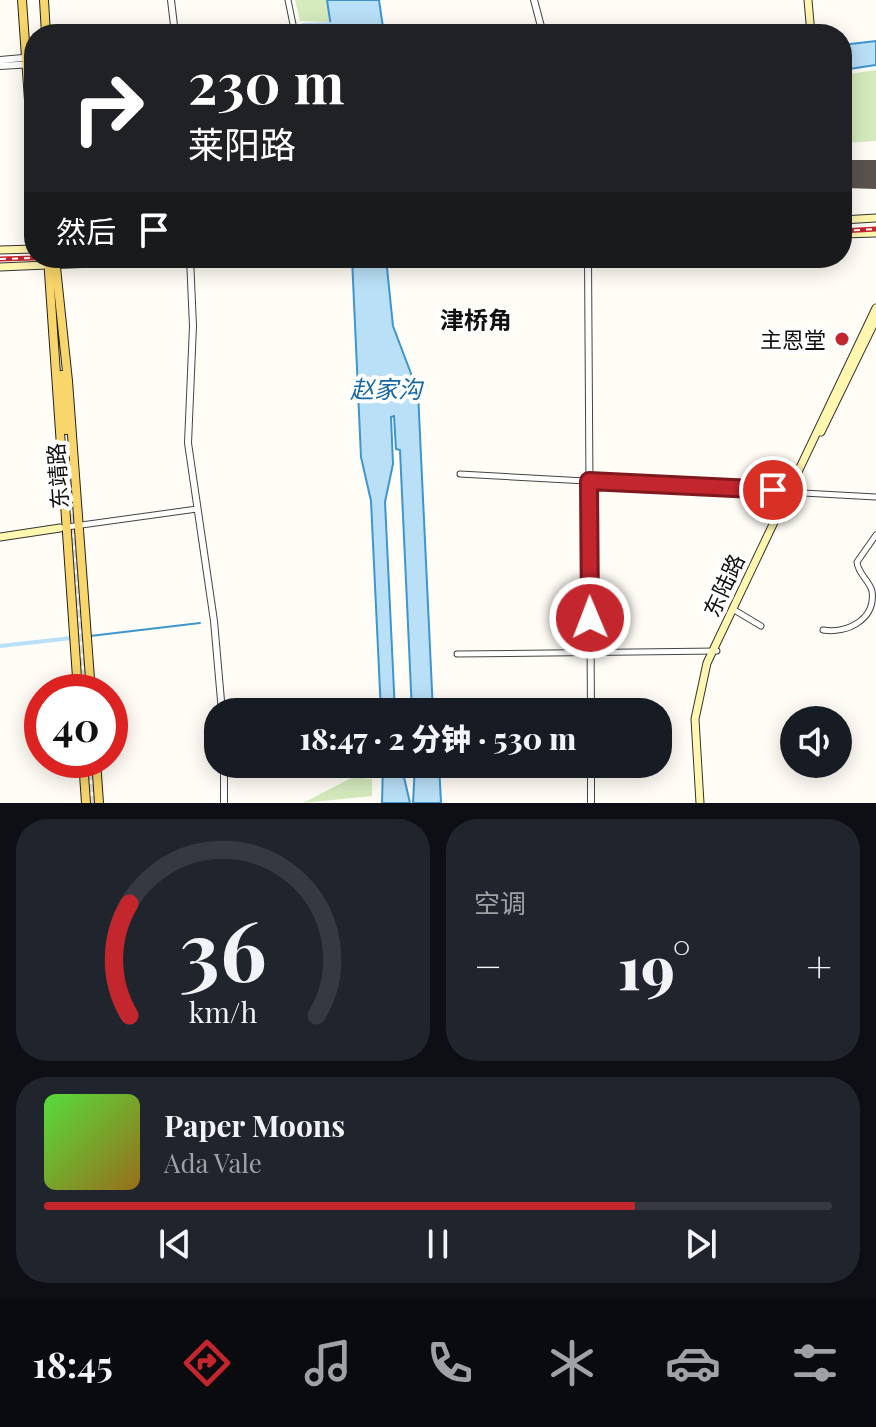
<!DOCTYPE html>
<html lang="zh">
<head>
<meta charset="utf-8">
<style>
  body { margin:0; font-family:"Playfair Display","Noto Sans SC",serif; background:#20242c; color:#f1f3f6; height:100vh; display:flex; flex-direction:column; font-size:30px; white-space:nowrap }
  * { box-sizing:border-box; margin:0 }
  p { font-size:26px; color:#9ea1a6 }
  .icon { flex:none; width:44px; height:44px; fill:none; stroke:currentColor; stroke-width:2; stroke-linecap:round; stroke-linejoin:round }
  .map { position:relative; height:803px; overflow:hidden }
  .details { display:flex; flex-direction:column; gap:16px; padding:16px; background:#0d0f14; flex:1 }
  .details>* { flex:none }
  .hud { position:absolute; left:24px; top:24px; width:828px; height:244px; border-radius:32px; box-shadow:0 4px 20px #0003; background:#202124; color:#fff; overflow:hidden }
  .controls { position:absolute; left:780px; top:706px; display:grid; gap:16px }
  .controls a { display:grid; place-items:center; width:72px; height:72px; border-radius:50%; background:#171b24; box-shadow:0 4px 20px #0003; font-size:40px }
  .speed { position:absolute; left:24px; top:674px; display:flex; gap:16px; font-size:40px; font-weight:700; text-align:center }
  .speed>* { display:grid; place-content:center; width:104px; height:104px; border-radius:50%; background:#171b24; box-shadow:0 4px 20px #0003; line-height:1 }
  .speed .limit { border:12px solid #d22; background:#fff; color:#111 }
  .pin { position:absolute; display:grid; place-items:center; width:68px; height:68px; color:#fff; margin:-34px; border:4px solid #fff; border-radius:50%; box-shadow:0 2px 8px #0007 }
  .me { position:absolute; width:88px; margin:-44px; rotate:359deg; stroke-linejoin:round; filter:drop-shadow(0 0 6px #0008) }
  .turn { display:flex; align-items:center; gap:28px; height:168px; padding:0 32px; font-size:36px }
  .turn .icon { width:104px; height:104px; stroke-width:2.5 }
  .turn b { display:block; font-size:56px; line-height:68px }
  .then { display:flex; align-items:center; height:76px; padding:0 32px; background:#0003; gap:16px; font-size:30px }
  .big { font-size:60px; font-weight:800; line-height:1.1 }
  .details .card { flex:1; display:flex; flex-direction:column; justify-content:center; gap:12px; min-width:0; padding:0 28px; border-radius:32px; background:#20242c }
  .details .dial { align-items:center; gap:0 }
  .dial svg { height:208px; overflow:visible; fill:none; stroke:#363941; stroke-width:7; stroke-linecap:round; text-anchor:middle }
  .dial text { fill:#f1f3f6; stroke:none }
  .song { display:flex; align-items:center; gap:24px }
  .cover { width:96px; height:96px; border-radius:12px; background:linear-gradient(135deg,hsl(110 70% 55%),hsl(40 70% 35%)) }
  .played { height:8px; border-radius:4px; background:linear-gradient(90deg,#c4262e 75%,#363941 75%) }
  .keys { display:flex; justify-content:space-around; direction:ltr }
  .heat { display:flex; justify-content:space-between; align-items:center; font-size:44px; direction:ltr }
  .details .tiles { flex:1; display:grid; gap:16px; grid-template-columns:1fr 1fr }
  .card:last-child { grid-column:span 2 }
  .trip { position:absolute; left:204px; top:698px; width:468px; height:80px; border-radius:32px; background:#171b24; box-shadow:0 4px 20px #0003; font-weight:800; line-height:80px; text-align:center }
  .dock { display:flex; height:128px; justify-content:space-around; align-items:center; background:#090b0e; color:#9ea1a6 }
  .dock .icon { width:56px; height:56px }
  .dock .on { color:#c4262e }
  .dock b { font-size:36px; color:#f1f3f6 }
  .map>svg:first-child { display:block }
</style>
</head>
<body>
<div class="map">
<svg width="876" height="803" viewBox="0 0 876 803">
  <rect width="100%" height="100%" fill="#fffdf5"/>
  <path fill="#d5ebbd" d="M295,0H327L329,22L300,21Z
    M876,70V141L845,143L842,75Z
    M353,777L372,779V796L303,803Z"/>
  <path fill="#b9e0f7" stroke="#3f96cf" stroke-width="2" d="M327,0H379L384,34H332Z
    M876,41V65L842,70V45Z
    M352,258H386L393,326L418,392L433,712H412L400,450L396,449L394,416L391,417L393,464L385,502L395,712H381L371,501L361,457Z
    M383,764H401L410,803H382Z
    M439,764L441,803H413L415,765Z"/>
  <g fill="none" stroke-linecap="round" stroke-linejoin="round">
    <path stroke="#3f96cf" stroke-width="2" d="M90,636L200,623"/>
    <path stroke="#b9e0f7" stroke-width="4" d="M303,25L336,24
      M0,646L72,638"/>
  </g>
  <path fill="#5a524d" d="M844,160H876V189L846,188Z"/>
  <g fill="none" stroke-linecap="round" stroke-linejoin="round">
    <path stroke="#dbdad3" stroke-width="8" stroke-dasharray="8 4" stroke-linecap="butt" d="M69,466L86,692
      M91,760L94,803"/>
    <defs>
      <path id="minor" d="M288,0L295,34
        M460,474L876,497
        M67,527L197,509
        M736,611L761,626
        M823,630C846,634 876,620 872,591C869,580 858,574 857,562L876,535
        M457,654L717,651"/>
      <path id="tertiary" d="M171,0L175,34
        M534,0L543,34
        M0,60L34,57
        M0,66L34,64
        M190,258L193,326L188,443L214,621L222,712
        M588,258L591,712
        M591,764V803
        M224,803V764"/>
      <path id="secondary" d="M808,0L811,34
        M842,220L876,218
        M842,234L876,233
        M0,250L34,249
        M0,267L211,258
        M821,432L876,319
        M0,537L60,528
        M700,803L695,719L707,663L876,308"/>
      <path id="primary" d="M22,0L34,172
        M44,0L46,34
        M48,258L78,692
        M55,258L68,381L91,692
        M62,375L66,430
        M83,760L86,803
        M96,760L99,803"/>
    </defs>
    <use href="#minor" stroke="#444" stroke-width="7"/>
    <use href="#tertiary" stroke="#444" stroke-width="8"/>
    <use href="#secondary" stroke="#333" stroke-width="9"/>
    <use href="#primary" stroke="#222" stroke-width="10"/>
    <use href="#minor" stroke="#fff" stroke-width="5"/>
    <use href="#tertiary" stroke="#fff" stroke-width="6"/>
    <use href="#secondary" stroke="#fff6b0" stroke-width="7"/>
    <use href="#primary" stroke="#f9d66b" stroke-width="8"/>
    <defs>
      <path id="rail" d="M842,231L876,229
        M0,259L34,258"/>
    </defs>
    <use href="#rail" stroke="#c4262e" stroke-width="5"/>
    <use href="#rail" stroke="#fff" stroke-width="2" stroke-dasharray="6" stroke-linecap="butt"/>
  </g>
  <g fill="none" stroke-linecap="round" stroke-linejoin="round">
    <defs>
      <path id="route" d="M590,618L589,481L773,490"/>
    </defs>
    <use href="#route" stroke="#7f191e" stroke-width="20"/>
    <use href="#route" stroke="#c4262e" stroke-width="14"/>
  </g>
  <circle fill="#c4262e" stroke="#fff" stroke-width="3" cx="842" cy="339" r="8"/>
  <g text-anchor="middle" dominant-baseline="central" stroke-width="8" stroke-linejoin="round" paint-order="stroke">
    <g font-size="22" fill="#111" stroke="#fff" text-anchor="end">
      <text x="826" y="339">主恩堂</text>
    </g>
    <g font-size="22" fill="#111" stroke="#fff">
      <text transform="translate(57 476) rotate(-94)">东靖路</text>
      <text transform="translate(723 585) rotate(-65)">东陆路</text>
    </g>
    <g font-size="24" font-weight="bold" fill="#111" stroke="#fff">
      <text x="476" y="319">津桥角</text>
    </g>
    <g font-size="24" font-style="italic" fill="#1768a6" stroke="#fff">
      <text x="386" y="388">赵家沟</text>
    </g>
  </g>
</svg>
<div class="controls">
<a><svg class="icon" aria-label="sound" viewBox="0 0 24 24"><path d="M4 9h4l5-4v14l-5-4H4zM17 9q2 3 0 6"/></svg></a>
</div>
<div class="speed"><div class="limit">40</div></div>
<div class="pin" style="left:773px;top:490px;background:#d93025"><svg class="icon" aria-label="arrive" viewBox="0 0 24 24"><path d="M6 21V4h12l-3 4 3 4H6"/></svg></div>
<svg class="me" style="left:590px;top:618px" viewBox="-20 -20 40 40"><circle r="17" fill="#c4262e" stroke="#fff" stroke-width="3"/><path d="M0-11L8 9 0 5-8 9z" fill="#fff"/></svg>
<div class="trip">18:47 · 2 分钟 · 530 m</div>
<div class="hud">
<div class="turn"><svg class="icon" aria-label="right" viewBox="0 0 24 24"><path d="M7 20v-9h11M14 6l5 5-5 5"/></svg><div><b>230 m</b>莱阳路</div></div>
<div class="then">然后<svg class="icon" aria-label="arrive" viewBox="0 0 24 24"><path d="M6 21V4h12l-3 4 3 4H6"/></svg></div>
</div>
</div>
<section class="details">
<div class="tiles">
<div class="card dial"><svg viewBox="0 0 100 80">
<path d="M14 69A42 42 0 1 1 86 69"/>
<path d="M14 69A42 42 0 0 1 14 26" stroke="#c4262e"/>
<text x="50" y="56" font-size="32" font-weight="700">36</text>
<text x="50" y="72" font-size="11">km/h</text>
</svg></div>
<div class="card"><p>空调</p>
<div class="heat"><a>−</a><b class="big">19°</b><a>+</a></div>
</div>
<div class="card">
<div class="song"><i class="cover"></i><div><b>Paper Moons</b><p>Ada Vale</p></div></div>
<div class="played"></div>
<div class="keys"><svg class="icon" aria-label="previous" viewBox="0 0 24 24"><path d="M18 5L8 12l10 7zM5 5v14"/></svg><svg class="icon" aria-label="pause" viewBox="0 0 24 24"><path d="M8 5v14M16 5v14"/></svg><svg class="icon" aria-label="next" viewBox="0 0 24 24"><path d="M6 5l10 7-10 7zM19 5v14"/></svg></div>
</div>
</div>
</section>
<nav class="dock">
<b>18:45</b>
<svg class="icon on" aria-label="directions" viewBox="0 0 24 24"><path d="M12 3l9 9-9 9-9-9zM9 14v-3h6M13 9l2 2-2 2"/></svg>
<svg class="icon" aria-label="music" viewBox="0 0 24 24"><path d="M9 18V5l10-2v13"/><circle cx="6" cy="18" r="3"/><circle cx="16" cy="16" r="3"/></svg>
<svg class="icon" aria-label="phone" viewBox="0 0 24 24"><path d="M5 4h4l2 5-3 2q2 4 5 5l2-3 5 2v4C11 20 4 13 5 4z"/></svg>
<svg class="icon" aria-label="climate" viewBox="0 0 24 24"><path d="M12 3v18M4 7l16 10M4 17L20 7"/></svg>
<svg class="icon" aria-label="car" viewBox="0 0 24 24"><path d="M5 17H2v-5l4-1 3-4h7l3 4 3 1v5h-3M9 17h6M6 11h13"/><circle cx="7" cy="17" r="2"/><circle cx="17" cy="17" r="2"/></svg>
<svg class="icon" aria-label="filters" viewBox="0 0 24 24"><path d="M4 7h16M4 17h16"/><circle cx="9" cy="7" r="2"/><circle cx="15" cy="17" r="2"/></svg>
</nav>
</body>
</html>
